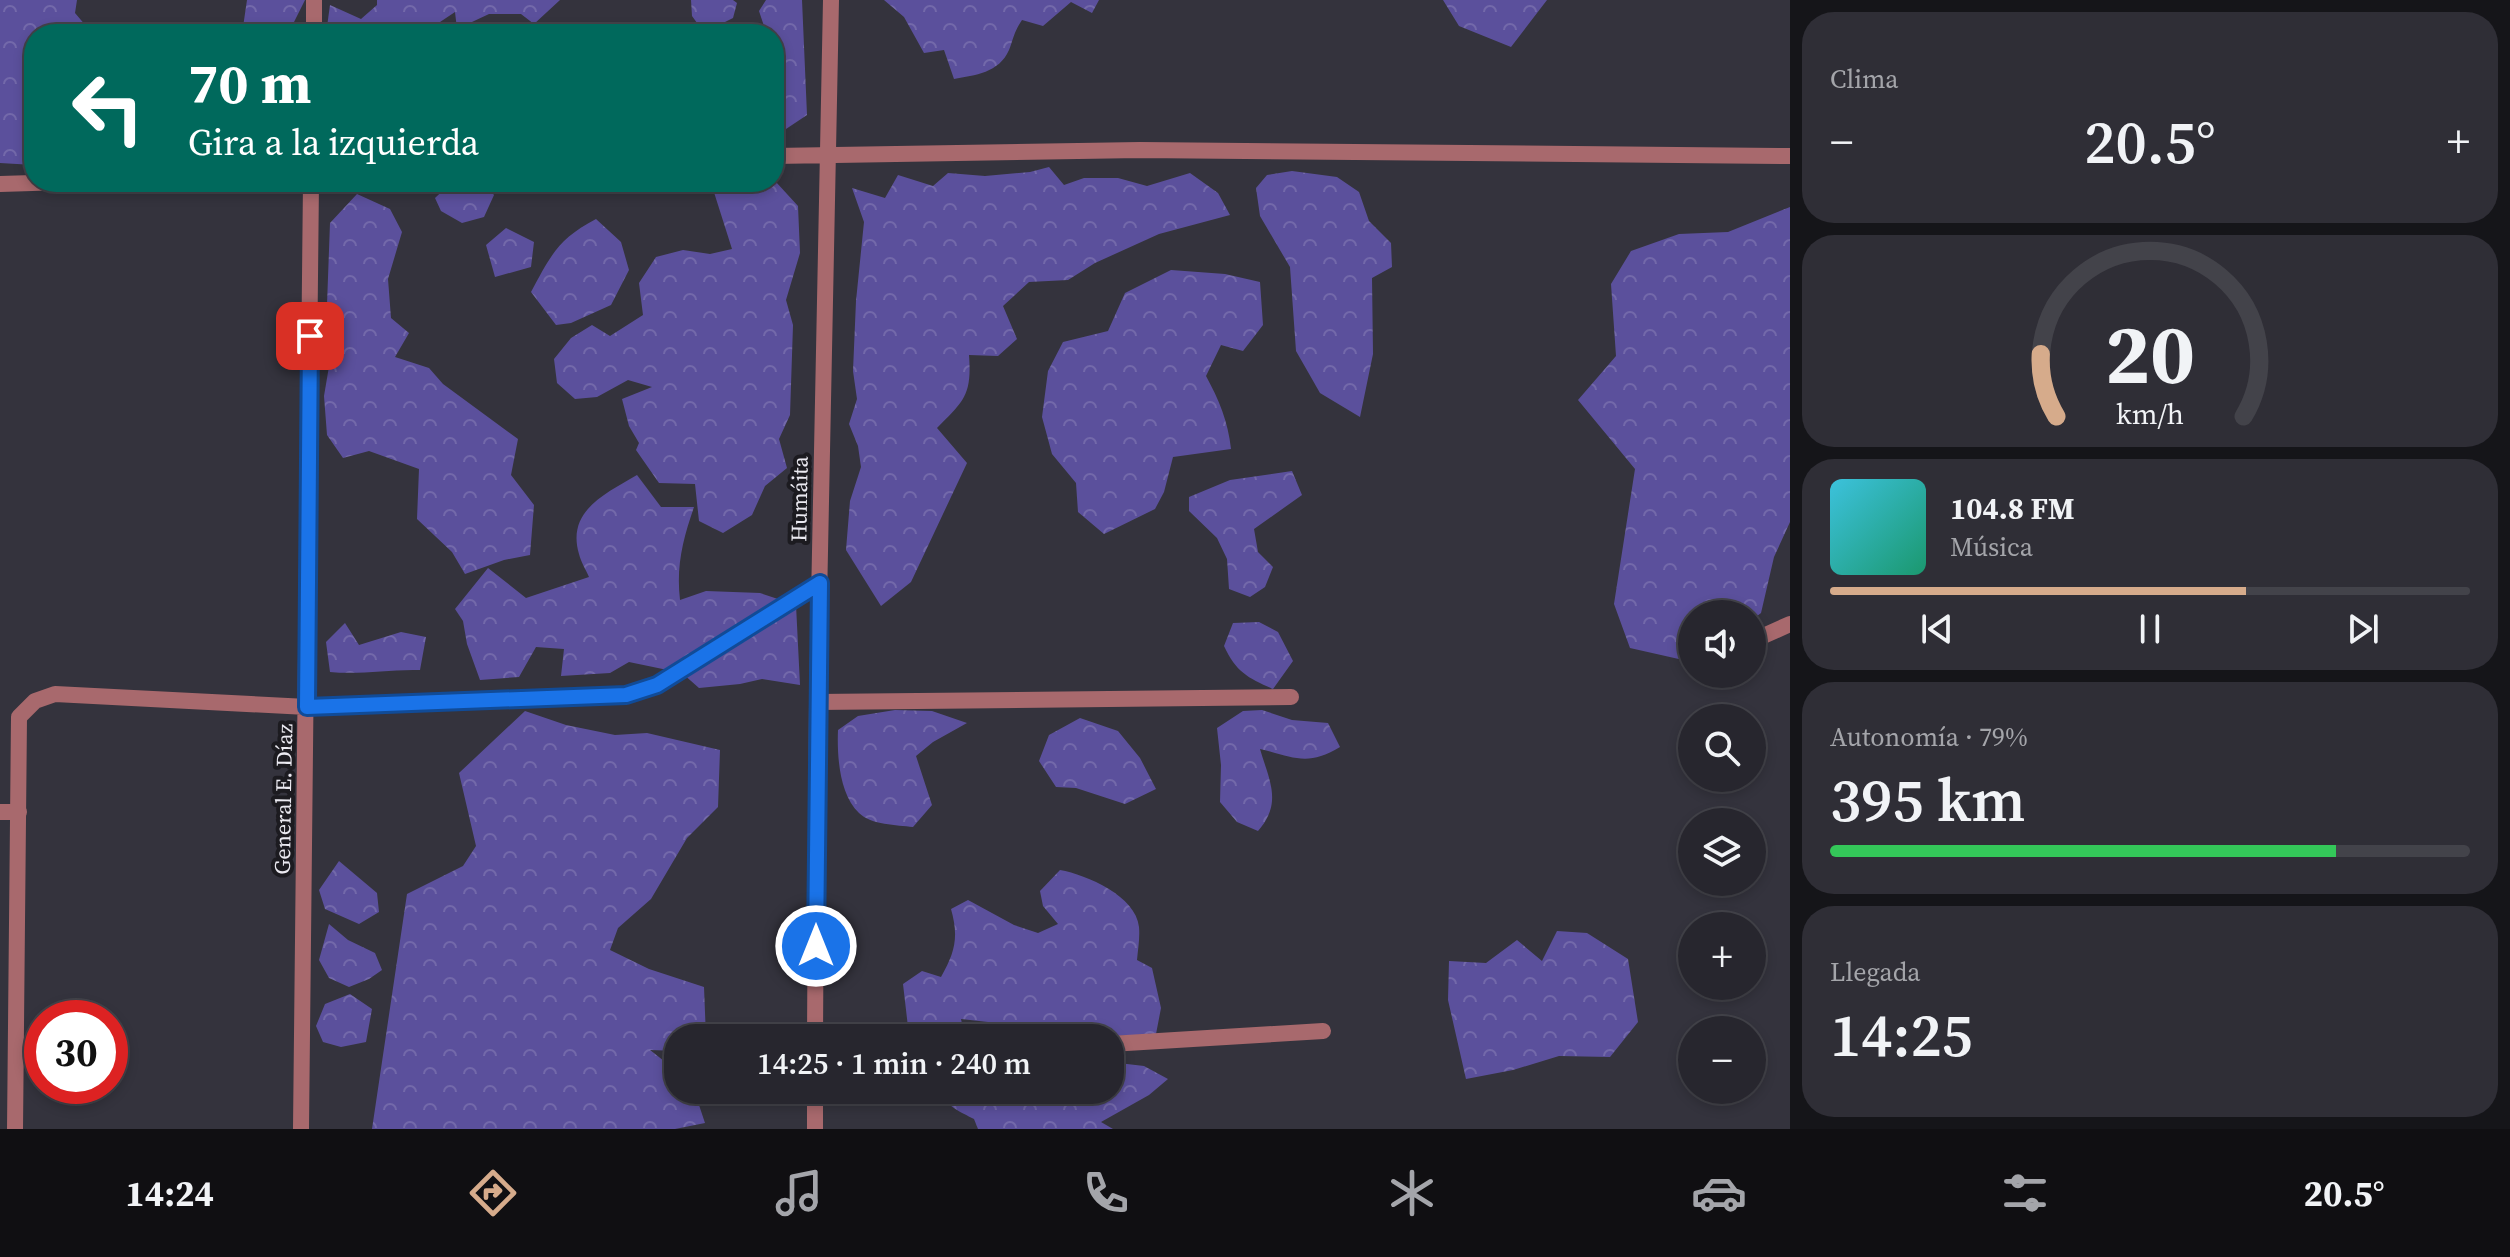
<!DOCTYPE html>
<html lang="es">
<head>
<meta charset="utf-8">
<style>
  body { margin:0; font-family:"Source Serif 4",serif; background:#2f2e36; color:#f1f3f6; height:100vh; display:flex; flex-direction:column; font-size:30px; white-space:nowrap }
  * { box-sizing:border-box; margin:0 }
  p { font-size:26px; color:#a4a5aa }
  .icon { flex:none; width:44px; height:44px; fill:none; stroke:currentColor; stroke-width:2; stroke-linecap:round; stroke-linejoin:round }
  .map { position:relative; flex:1; overflow:hidden }
  .details { display:flex; flex-direction:column; gap:12px; padding:12px; background:#151519; width:720px }
  .details>* { flex:none }
  .banner { position:absolute; left:24px; top:24px; width:760px; height:168px; border-radius:32px; box-shadow:0 4px 12px #0003,0 0 0 2px #43434a; background:#00695c; color:#fff; overflow:hidden }
  .buttons { position:absolute; left:1678px; top:600px; display:grid; gap:16px }
  .buttons a { display:grid; place-items:center; width:88px; height:88px; border-radius:50%; background:#27262e; box-shadow:0 4px 12px #0003,0 0 0 2px #43434a; font-size:40px }
  .speed { position:absolute; left:24px; top:1000px; display:flex; gap:16px; font-size:40px; font-weight:700; text-align:center }
  .speed>* { display:grid; place-content:center; width:104px; height:104px; border-radius:50%; background:#27262e; box-shadow:0 4px 12px #0003,0 0 0 2px #43434a; line-height:1 }
  .speed .limit { border:12px solid #d22; background:#fff; color:#111 }
  .pin { position:absolute; display:grid; place-items:center; width:68px; height:68px; color:#fff; margin:-34px; border-radius:16px; box-shadow:0 4px 12px #0006 }
  .me { position:absolute; width:88px; margin:-44px; rotate:0deg; stroke-linejoin:round; filter:drop-shadow(0 0 6px #0008) }
  .turn { display:flex; align-items:center; gap:28px; height:168px; padding:0 32px; font-size:36px }
  .turn .icon { width:104px; height:104px; stroke-width:2.5 }
  .turn b { display:block; font-size:56px; line-height:68px }
  .big { font-size:60px; font-weight:600; line-height:1.1 }
  .details .tile { flex:1; display:flex; flex-direction:column; justify-content:center; gap:12px; min-width:0; padding:0 28px; border-radius:32px; background:#2f2e36 }
  .details .dial { align-items:center; gap:0 }
  .dial svg { height:208px; overflow:visible; fill:none; stroke:#43434a; stroke-width:7; stroke-linecap:round; text-anchor:middle }
  .dial text { fill:#f1f3f6; stroke:none }
  .song { display:flex; align-items:center; gap:24px }
  .cover { width:96px; height:96px; border-radius:12px; background:linear-gradient(135deg,hsl(190 70% 55%),hsl(160 70% 35%)) }
  .played { height:8px; border-radius:4px; background:linear-gradient(90deg,#d6ab8b 65%,#43434a 65%) }
  .keys { display:flex; justify-content:space-around; direction:ltr }
  .heat { display:flex; justify-content:space-between; align-items:center; font-size:44px; direction:ltr }
  .charge { height:12px; border-radius:6px; background:linear-gradient(90deg,#34c759 79%,#43434a 0) }
  .trip { position:absolute; left:664px; top:1024px; width:460px; height:80px; border-radius:32px; background:#27262e; box-shadow:0 4px 12px #0003,0 0 0 2px #43434a; font-weight:600; line-height:80px; text-align:center }
  .tab-bar { display:flex; height:128px; justify-content:space-around; align-items:center; background:#100f12; color:#a4a5aa }
  .tab-bar .icon { width:56px; height:56px }
  .tab-bar .on { color:#d6ab8b }
  .tab-bar b { font-size:36px; color:#f1f3f6 }
  main { display:flex; flex:1; min-height:0 }
  .map>svg:first-child { display:block }
</style>
</head>
<body>
<main>
<div class="map">
<svg width="1790" height="1129" viewBox="0 0 1790 1129">
  <defs>
    <pattern id="forest-crowns" width="20" height="18" patternUnits="userSpaceOnUse" patternTransform="scale(2)"><rect width="20" height="18" fill="#5b509c"/><path d="M2 6a3 3 0 1 1 6 0M12 15a3 3 0 1 1 6 0" fill="none" stroke="#7369aa"/></pattern>
  </defs>
  <rect width="100%" height="100%" fill="#34333d"/>
  <path fill="url(#forest-crowns)" d="M0,0H77L75,13L92,33L34,34V165L0,163Z
    M247,0H305L288,34H242Z
    M377,0H560L534,24L521,14H489L457,29L455,12L440,22L435,34H326L330,5L361,19L377,5Z
    M691,0H733L737,3L733,18L717,26L700,27L692,16Z
    M766,0H802L807,115L774,137V34H757L765,29L759,11Z
    M884,0H1099L1092,13L1071,2L1043,26L1022,20C1013,34 1014,37 1009,50C999,73 975,75 954,79L944,50L924,53L904,17Z
    M1443,0H1547L1511,47L1459,26Z
    M1049,167L1064,185L1084,178H1118L1147,186L1190,173L1218,193L1230,215L1159,234L1095,263L1068,280L1029,282L1003,306L1017,339L998,356L969,355C972,395 964,401 937,428L967,463L911,582L881,606L846,550L850,501L861,467L858,446L849,424L857,399L853,371L856,301L864,222L852,188L885,198L898,175L933,186L948,173L985,176L1030,172Z
    M1292,171L1337,177L1359,192L1369,221L1391,243L1392,267L1372,278L1373,354L1360,417L1320,393L1296,351L1290,267L1260,216L1256,188L1267,175Z
    M452,182H483L494,195L484,217L462,223L441,211L435,198Z
    M776,182L798,206L800,253L786,300L793,325L790,415L779,439L787,468L765,486L752,515L723,533L699,521L695,484L659,483L636,450L639,443L629,426L622,399L652,387L628,380L597,397L575,399L557,383L554,359L571,338L592,325L610,336L643,315L639,283L656,257L683,250L710,254L732,249L712,186L752,192Z
    M357,194L390,209L402,232L388,279L391,318L409,333L395,357L429,368L443,384L518,439L511,475L534,505L530,555L504,560L465,574L452,552L417,519L419,469L369,451L343,458L327,435L324,396L336,325L327,305L330,223Z
    M1790,207V522L1774,557L1761,613L1752,620V614H1692V662L1630,648L1614,604L1635,469L1578,400L1616,356L1611,284L1631,251L1679,234L1728,232Z
    M596,219L621,242L629,270L611,305L571,323L556,325L531,292C551,255 558,239 596,219Z
    M506,228L534,242L531,267L495,277L486,245Z
    M1171,270L1225,274L1260,282L1263,325L1243,351L1221,345L1206,376C1219,400 1228,421 1231,449L1173,457L1164,492L1155,509L1104,534L1078,512L1076,483L1052,454L1042,417L1048,371L1063,342L1108,331L1125,293Z
    M1292,471L1302,495L1254,529L1258,552L1273,567L1265,587L1250,597L1229,589L1227,559L1217,538L1189,511V497L1230,480Z
    M637,475L661,507H694C683,539 676,566 680,600L706,591L760,593L796,605L800,685L762,679L740,684L699,688L682,673L629,662L610,673L561,676L564,649L536,647L519,677L480,680L467,644L463,621L455,609L488,568L526,598L589,577C586,570 581,562 579,554C566,510 607,493 637,475Z
    M1259,622L1278,632L1293,661L1273,689C1248,678 1236,672 1224,646L1233,623Z
    M345,623L359,645L401,632L426,637L420,670C389,669 361,675 330,672L326,642Z
    M895,710L932,711L967,723L933,742L916,756L932,805L913,827C897,825 871,825 859,813C839,794 837,755 838,730L858,716Z
    M1262,710L1292,720L1328,723L1340,747C1307,767 1294,757 1260,749C1269,780 1283,803 1258,831L1237,822L1220,802L1221,765L1217,728L1243,711Z
    M525,711L566,725L615,735L647,733L720,750L718,807L687,838L651,899L618,928L610,950L649,969L704,987L706,1038H678V1051L650,1050L678,1072V1090H694L705,1123L675,1129H372L407,894L463,866L476,846L459,773Z
    M1080,718L1118,731L1140,758L1156,789L1125,804L1076,788L1056,787L1039,761L1049,735Z
    M339,861L377,893L379,912L359,924L325,909L319,890Z
    M1060,870C1087,875 1136,896 1139,927C1140,938 1138,949 1137,960L1152,968L1161,1008L1156,1034L1077,1038L1065,1028L1011,1035L997,1023L961,1019L965,1038H924L908,1027L903,984L922,971L941,977C955,952 959,937 951,909L968,900L1014,925L1038,933L1058,924L1043,906L1040,891Z
    M329,924L348,940L375,953L382,970L369,979L349,987L329,978L319,960Z
    M1557,931L1587,933L1628,959L1638,1022L1610,1057L1559,1056L1513,1070L1466,1079L1448,1000L1449,961L1486,963L1517,940L1542,961Z
    M350,994L372,1009L366,1042L341,1047L323,1042L316,1026L325,1004Z
    M1110,1062L1144,1066L1168,1079L1149,1095L1101,1122L1113,1129H978L974,1119C961,1112 944,1106 942,1090H1063L1072,1093L1076,1090H1110Z"/>
  <g fill="none" stroke-linecap="round" stroke-linejoin="round">
    <path stroke="#a8696d" stroke-width="16" d="M1761,637L1790,624"/>
    <path stroke="#a8696d" stroke-width="16" d="M314,34V0
      M774,156L1140,150L1790,156
      M0,184L65,182
      M817,702L1291,697
      M0,812H19
      M815,1038L817,702L831,0
      M1110,1044L1323,1031
      M15,1129L19,717L35,701L55,694L307,707L626,695L657,685L820,583
      M301,1129L311,182
      M815,1129V1090"/>
  </g>
  <g fill="none" stroke-linecap="round" stroke-linejoin="round">
    <defs>
      <path id="route" d="M310,336L307,707L626,695L657,685L820,583L816,946"/>
    </defs>
    <use href="#route" stroke="#114b97" stroke-width="20"/>
    <use href="#route" stroke="#1a73e8" stroke-width="14"/>
  </g>
  <g text-anchor="middle" dominant-baseline="central" stroke-width="8" stroke-linejoin="round" paint-order="stroke">
    <g font-size="22" fill="#ebeaf1" stroke="#1c1b20">
      <text transform="translate(799 499) rotate(-89)">Humáita</text>
      <text transform="translate(283 799) rotate(-89)">General E. Díaz</text>
    </g>
  </g>
</svg>
<div class="buttons">
<a><svg class="icon" aria-label="sound" viewBox="0 0 24 24"><path d="M4 9h4l5-4v14l-5-4H4zM17 9q2 3 0 6"/></svg></a>
<a><svg class="icon" aria-label="search" viewBox="0 0 24 24"><circle cx="10" cy="10" r="6"/><path d="M15 15l6 6"/></svg></a>
<a><svg class="icon" aria-label="layers" viewBox="0 0 24 24"><path d="M12 4l9 5-9 5-9-5zM3 14l9 5 9-5"/></svg></a>
<a>+</a>
<a>−</a>
</div>
<div class="speed"><div class="limit">30</div></div>
<div class="pin" style="left:310px;top:336px;background:#d93025"><svg class="icon" aria-label="arrive" viewBox="0 0 24 24"><path d="M6 21V4h12l-3 4 3 4H6"/></svg></div>
<svg class="me" style="left:816px;top:946px" viewBox="-20 -20 40 40"><circle r="17" fill="#1a73e8" stroke="#fff" stroke-width="3"/><path d="M0-11L8 9 0 5-8 9z" fill="#fff"/></svg>
<div class="trip">14:25 · 1 min · 240 m</div>
<div class="banner">
<div class="turn"><svg class="icon" aria-label="left" viewBox="0 0 24 24"><path d="M17 20v-9H6M10 6l-5 5 5 5"/></svg><div><b>70 m</b>Gira a la izquierda</div></div>
</div>
</div>
<section class="details">
<div class="tile"><p>Clima</p>
<div class="heat"><a>−</a><b class="big">20.5°</b><a>+</a></div>
</div>
<div class="tile dial"><svg viewBox="0 0 100 80">
<path d="M14 69A42 42 0 1 1 86 69"/>
<path d="M14 69A42 42 0 0 1 8 45" stroke="#d6ab8b"/>
<text x="50" y="56" font-size="32" font-weight="700">20</text>
<text x="50" y="72" font-size="11">km/h</text>
</svg></div>
<div class="tile">
<div class="song"><i class="cover"></i><div><b>104.8 FM</b><p>Música</p></div></div>
<div class="played"></div>
<div class="keys"><svg class="icon" aria-label="previous" viewBox="0 0 24 24"><path d="M18 5L8 12l10 7zM5 5v14"/></svg><svg class="icon" aria-label="pause" viewBox="0 0 24 24"><path d="M8 5v14M16 5v14"/></svg><svg class="icon" aria-label="next" viewBox="0 0 24 24"><path d="M6 5l10 7-10 7zM19 5v14"/></svg></div>
</div>
<div class="tile"><p>Autonomía · 79%</p><b class="big">395 km</b><div class="charge"></div></div>
<div class="tile"><p>Llegada</p><b class="big">14:25</b></div>
</section>
</main>
<nav class="tab-bar">
<b>14:24</b>
<svg class="icon on" aria-label="directions" viewBox="0 0 24 24"><path d="M12 3l9 9-9 9-9-9zM9 14v-3h6M13 9l2 2-2 2"/></svg>
<svg class="icon" aria-label="music" viewBox="0 0 24 24"><path d="M9 18V5l10-2v13"/><circle cx="6" cy="18" r="3"/><circle cx="16" cy="16" r="3"/></svg>
<svg class="icon" aria-label="phone" viewBox="0 0 24 24"><path d="M5 4h4l2 5-3 2q2 4 5 5l2-3 5 2v4C11 20 4 13 5 4z"/></svg>
<svg class="icon" aria-label="climate" viewBox="0 0 24 24"><path d="M12 3v18M4 7l16 10M4 17L20 7"/></svg>
<svg class="icon" aria-label="car" viewBox="0 0 24 24"><path d="M5 17H2v-5l4-1 3-4h7l3 4 3 1v5h-3M9 17h6M6 11h13"/><circle cx="7" cy="17" r="2"/><circle cx="17" cy="17" r="2"/></svg>
<svg class="icon" aria-label="filters" viewBox="0 0 24 24"><path d="M4 7h16M4 17h16"/><circle cx="9" cy="7" r="2"/><circle cx="15" cy="17" r="2"/></svg>
<b>20.5°</b>
</nav>
</body>
</html>
